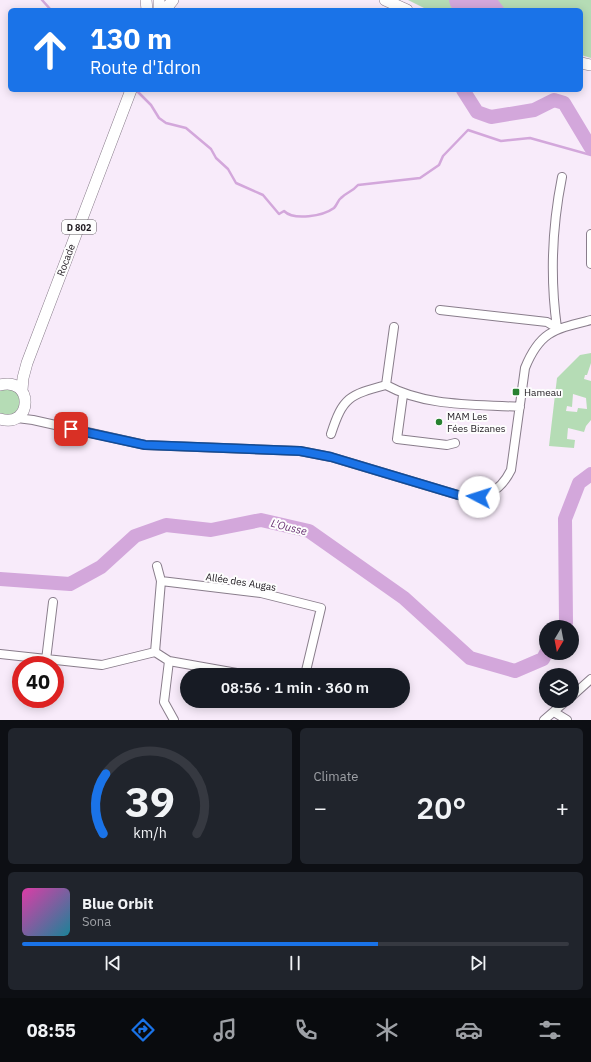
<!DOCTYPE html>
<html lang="en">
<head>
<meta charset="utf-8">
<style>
  body { margin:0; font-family:"IBM Plex Sans",sans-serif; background:#20242c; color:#f1f3f6; height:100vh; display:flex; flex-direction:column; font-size:15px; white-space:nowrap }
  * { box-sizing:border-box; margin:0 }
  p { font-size:13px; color:#9ea1a6 }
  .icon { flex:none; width:22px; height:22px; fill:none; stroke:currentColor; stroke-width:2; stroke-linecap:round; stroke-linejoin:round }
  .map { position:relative; height:720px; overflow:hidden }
  .side { display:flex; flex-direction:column; gap:8px; padding:8px; background:#0d0f14; flex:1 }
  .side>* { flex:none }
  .banner { position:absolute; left:8px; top:8px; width:575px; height:84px; border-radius:6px; box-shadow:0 2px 10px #0003; background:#1a73e8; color:#fff; overflow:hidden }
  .needle { width:26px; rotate:190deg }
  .fabs { position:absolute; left:539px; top:620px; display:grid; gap:8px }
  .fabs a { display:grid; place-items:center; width:40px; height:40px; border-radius:50%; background:#171b24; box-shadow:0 2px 10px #0003; font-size:20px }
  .speed { position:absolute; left:12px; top:656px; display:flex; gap:8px; font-size:20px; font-weight:700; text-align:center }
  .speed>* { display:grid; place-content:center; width:52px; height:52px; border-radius:50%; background:#171b24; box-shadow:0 2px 10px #0003; line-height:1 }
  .speed .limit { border:6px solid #d22; background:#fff; color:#111 }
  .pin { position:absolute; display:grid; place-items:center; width:34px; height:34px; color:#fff; margin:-17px; border-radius:8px; box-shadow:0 2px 6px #0006 }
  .me { position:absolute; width:44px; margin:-22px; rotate:275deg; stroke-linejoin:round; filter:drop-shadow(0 0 3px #0008) }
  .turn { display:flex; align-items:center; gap:14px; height:84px; padding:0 16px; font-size:18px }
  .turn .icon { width:52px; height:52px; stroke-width:2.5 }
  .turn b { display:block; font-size:28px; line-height:34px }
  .big { font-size:30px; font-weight:600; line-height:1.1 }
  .side .card { flex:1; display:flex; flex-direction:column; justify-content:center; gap:6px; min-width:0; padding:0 14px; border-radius:6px; background:#20242c }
  .side .dial { align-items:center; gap:0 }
  .dial svg { height:104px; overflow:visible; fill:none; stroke:#363941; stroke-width:7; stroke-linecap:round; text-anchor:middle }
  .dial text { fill:#f1f3f6; stroke:none }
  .song { display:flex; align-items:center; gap:12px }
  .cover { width:48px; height:48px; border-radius:6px; background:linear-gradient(135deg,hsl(320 70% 55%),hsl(190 70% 35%)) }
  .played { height:4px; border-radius:2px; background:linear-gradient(90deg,#1a73e8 65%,#363941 65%) }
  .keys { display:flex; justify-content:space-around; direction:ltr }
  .heat { display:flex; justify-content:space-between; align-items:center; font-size:22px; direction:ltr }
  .side .tiles { flex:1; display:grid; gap:8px; grid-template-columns:1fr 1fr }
  .card:last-child { grid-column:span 2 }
  .trip { position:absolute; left:180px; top:668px; width:230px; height:40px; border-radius:20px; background:#171b24; box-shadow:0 2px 10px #0003; font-weight:600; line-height:40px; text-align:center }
  .tabs { display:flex; height:64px; justify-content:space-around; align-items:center; background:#090b0e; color:#9ea1a6 }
  .tabs .icon { width:28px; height:28px }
  .tabs .current { color:#1a73e8 }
  .tabs b { font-size:18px; color:#f1f3f6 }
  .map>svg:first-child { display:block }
</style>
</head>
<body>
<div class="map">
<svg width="591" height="720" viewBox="0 0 591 720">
  <rect width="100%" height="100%" fill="#f8ebfa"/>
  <path fill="#b5dcb5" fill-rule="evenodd" d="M408,0H591V58L581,55V10H428Z
    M591,353V363L587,375H585L584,379L591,381V420L586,426L584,432L568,428L567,439L575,440L574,448L549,446L557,378L580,355ZM573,394L586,398L587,409L578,408L577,412L566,411L567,406L572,407Z
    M9,388L17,391L23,403L12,416L0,414V391Z"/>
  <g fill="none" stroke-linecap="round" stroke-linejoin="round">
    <path stroke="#d3a7db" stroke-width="2.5" d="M42,0L51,10
      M136,90L151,105L159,118L166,123L186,128L211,149L216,158L228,169L236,183L263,195L279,214L284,211C294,221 323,216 334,208C337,205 338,200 341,198C347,192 352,192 358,185L420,178L439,165L443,156L468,130L501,141L530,138L591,155"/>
    <path stroke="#d3a7db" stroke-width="14" d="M456,0L457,3L493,5L497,10
      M463,90L477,112L491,117L534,110L554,100L564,103L591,148
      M0,579L70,584L101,567L135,536L166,525L211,530L261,520L309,531L404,598L470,658L515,671L543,659L546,653
      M564,627L566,623L565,519L579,483L591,474"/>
    <defs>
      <path id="minor" d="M591,234V264
        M440,310L547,322L557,328
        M557,328C550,278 552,227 562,177
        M386,385L394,327
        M403,395L397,439L447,445L455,443
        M17,418L33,420L145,445L300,451L331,457L458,495C483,499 499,494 511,470L525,368C540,331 555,329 591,320
        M331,434C343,397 349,395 386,385C426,407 475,404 520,407
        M157,566L161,581L155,652L169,661L164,702L174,720
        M161,581L261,593L321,608L305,675
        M0,654L102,665L155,652
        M46,660L53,602
        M169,661L248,675
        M572,696L591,679
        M554,712L567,720
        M544,720L566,701"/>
      <path id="major" d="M146,0L147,10
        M385,0L407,10
        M159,10V0
        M165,10L173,0
        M581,63L591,65
        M0,385C34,376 33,429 0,419
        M22,390L23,378L27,363L131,90"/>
    </defs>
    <use href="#minor" stroke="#897d8b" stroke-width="10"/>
    <use href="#major" stroke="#897d8b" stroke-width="12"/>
    <use href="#minor" stroke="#fff" stroke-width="8"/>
    <use href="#major" stroke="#fff" stroke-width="11"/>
  </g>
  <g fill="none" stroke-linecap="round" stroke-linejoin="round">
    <defs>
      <path id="route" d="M71,429L145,445L300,451L331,457L458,495L479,497"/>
    </defs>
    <use href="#route" stroke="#114b97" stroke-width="10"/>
    <use href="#route" stroke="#1a73e8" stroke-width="7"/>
  </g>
  <g fill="#278130" stroke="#fdfdfd" stroke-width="1.5">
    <rect x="512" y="388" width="8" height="8" rx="2"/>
    <circle cx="439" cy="422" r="4"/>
  </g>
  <g text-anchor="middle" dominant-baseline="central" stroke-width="4" stroke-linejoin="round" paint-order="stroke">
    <rect fill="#fdfdfd" stroke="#605d61" stroke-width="1" x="62" y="220" width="34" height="14" rx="3"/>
    <g font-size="9" font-weight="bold" fill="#1d181e">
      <text x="79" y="227">D 802</text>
    </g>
    <g font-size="10" fill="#1d181e" stroke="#fdfdfd">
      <text transform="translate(66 260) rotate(-69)">Rocade</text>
      <text transform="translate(241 582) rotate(9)">Allée des Augas</text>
    </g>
    <g font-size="10" fill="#1d181e" stroke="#fdfdfd" text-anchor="start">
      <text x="524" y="392">Hameau</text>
      <text x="447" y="416">MAM Les<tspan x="447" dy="12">Fées Bizanes</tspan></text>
    </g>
    <g font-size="11" font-style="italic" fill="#6a3474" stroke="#fdfdfd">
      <text transform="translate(289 527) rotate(14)">L'Ousse</text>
    </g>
  </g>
</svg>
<div class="fabs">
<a><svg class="needle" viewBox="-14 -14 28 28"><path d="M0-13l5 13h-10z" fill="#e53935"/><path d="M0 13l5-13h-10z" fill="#9ea1a6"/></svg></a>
<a><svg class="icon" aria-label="layers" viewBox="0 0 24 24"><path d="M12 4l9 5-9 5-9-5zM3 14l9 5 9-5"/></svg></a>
</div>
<div class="speed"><div class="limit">40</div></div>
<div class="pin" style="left:71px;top:429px;background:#d93025"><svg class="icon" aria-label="arrive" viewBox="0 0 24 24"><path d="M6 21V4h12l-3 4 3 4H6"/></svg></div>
<svg class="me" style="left:479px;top:497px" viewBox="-20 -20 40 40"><circle r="19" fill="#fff"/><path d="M0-13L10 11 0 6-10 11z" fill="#1a73e8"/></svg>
<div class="trip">08:56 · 1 min · 360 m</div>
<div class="banner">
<div class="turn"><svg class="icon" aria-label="ahead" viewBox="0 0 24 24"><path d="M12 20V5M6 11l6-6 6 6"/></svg><div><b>130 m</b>Route d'Idron</div></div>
</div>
</div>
<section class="side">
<div class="tiles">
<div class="card dial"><svg viewBox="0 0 100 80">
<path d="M14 69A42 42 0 1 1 86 69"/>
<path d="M14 69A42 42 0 0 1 16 23" stroke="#1a73e8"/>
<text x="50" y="56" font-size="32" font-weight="700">39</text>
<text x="50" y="72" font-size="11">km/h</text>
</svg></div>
<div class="card"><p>Climate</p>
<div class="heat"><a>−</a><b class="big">20°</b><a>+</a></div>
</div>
<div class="card">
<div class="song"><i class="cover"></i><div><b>Blue Orbit</b><p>Sona</p></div></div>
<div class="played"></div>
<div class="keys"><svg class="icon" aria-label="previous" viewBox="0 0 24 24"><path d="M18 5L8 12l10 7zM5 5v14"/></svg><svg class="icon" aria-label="pause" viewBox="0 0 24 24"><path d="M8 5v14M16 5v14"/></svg><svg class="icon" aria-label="next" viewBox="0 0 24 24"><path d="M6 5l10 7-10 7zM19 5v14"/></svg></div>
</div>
</div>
</section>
<nav class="tabs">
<b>08:55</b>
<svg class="icon current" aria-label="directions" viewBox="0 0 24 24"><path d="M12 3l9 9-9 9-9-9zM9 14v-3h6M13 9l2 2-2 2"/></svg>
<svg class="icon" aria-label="music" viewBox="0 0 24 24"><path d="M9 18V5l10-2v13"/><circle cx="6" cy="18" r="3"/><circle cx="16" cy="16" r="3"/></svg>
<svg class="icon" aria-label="phone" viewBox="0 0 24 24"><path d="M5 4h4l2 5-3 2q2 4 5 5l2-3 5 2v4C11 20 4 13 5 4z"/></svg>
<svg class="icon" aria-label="climate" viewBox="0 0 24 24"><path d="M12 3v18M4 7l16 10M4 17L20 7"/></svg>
<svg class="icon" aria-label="car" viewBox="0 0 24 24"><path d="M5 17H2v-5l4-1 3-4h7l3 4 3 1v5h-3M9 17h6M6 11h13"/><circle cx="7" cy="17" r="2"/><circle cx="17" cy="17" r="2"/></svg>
<svg class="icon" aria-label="filters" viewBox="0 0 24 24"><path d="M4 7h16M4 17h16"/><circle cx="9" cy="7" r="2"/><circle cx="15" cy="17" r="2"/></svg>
</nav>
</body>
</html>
